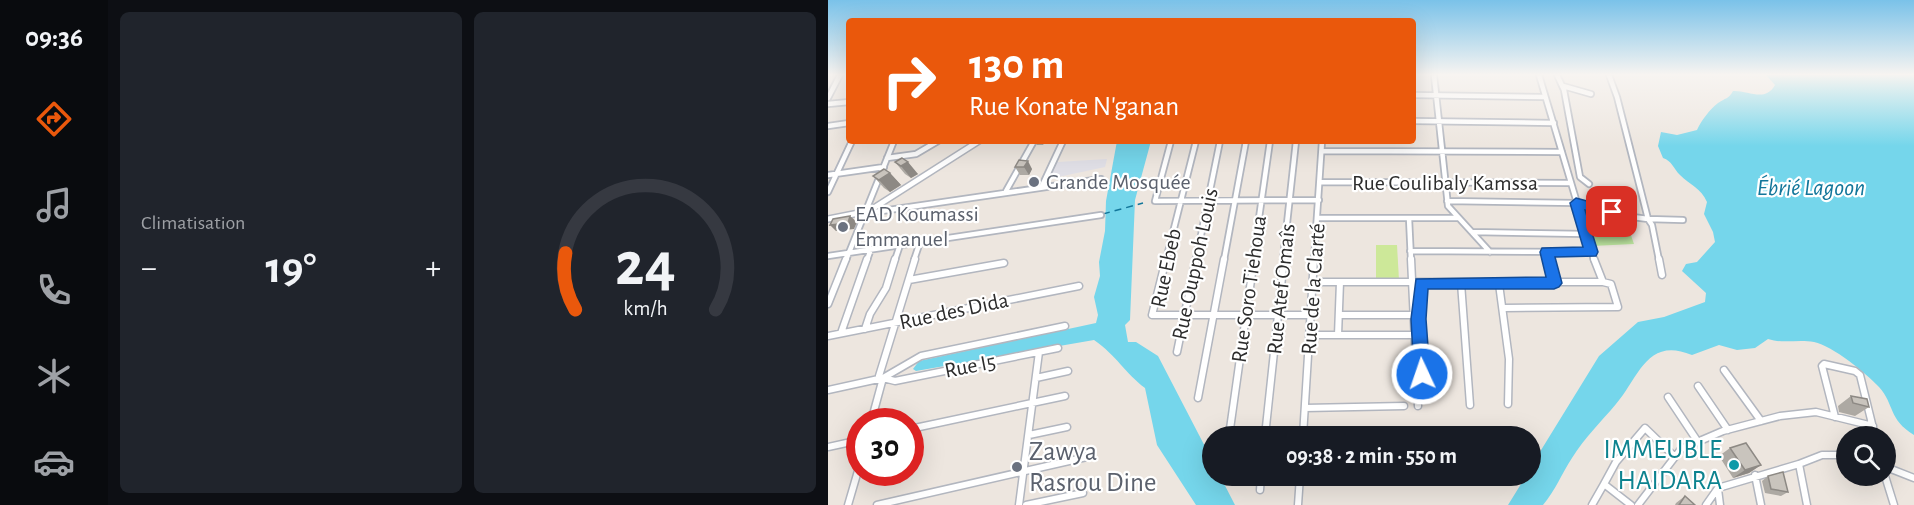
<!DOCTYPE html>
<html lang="fr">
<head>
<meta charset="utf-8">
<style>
  body { margin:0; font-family:"Alegreya Sans",sans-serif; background:#20242c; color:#f1f3f6; height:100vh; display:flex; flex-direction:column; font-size:22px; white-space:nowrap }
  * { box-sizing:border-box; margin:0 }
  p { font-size:20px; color:#9ea1a6 }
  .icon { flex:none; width:33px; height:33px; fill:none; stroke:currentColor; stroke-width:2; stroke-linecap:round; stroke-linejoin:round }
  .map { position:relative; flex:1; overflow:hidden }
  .drawer { display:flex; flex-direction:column; gap:12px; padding:12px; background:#0d0f14; width:720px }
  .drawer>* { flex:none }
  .top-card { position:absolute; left:18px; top:18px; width:570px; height:126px; border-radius:6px; box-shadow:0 6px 24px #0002; background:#ea580c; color:#fff; overflow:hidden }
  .buttons { position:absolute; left:1008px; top:426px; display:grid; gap:12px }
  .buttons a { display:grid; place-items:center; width:60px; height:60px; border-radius:50%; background:#171b24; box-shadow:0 6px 24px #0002; font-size:30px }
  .speed { position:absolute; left:18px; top:408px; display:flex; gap:12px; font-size:30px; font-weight:700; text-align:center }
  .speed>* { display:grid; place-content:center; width:78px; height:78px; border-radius:50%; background:#171b24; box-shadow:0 6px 24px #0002; line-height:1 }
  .speed .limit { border:9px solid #d22; background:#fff; color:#111 }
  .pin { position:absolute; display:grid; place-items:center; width:51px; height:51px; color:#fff; margin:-26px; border-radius:12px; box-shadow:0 3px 9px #0006 }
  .me { position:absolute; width:66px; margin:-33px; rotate:357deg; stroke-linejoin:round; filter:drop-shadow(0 0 4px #0008) }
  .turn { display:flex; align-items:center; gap:21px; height:126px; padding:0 24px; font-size:27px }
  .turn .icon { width:78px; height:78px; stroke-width:2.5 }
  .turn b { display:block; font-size:42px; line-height:51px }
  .big { font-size:45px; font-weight:600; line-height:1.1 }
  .drawer .widget { flex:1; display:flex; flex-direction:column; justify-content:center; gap:9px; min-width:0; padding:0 21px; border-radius:9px; background:#20242c }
  .drawer .dial { align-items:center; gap:0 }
  .dial svg { height:156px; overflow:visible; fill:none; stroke:#363941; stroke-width:7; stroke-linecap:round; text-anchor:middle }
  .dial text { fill:#f1f3f6; stroke:none }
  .heat { display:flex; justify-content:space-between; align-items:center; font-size:33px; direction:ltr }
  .drawer .tiles { flex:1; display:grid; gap:12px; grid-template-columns:repeat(2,1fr) }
  .trip { position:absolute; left:374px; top:426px; width:339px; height:60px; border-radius:30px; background:#171b24; box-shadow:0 6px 24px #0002; font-weight:600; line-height:60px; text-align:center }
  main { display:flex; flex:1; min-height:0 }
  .menu { display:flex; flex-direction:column; width:108px; justify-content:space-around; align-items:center; background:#090b0e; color:#9ea1a6 }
  .menu .icon { width:42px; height:42px }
  .menu .current { color:#ea580c }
  .menu b { font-size:27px; color:#f1f3f6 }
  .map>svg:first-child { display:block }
</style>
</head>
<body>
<main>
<nav class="menu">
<b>09:36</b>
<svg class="icon current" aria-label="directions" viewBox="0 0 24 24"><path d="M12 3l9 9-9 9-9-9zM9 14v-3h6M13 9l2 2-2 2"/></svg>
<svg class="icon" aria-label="music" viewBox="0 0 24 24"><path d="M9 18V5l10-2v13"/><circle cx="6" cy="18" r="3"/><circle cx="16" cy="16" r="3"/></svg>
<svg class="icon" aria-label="phone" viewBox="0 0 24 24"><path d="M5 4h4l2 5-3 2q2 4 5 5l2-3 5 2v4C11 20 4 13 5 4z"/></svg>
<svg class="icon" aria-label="climate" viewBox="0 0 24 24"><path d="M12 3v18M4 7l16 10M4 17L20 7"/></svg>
<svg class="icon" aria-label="car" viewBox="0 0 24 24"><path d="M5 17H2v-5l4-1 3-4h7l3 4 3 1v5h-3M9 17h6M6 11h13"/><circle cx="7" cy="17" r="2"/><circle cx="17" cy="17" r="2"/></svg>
</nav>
<section class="drawer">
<div class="tiles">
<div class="widget"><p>Climatisation</p>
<div class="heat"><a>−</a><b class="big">19°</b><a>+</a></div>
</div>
<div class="widget dial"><svg viewBox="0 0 100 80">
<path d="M14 69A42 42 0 1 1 86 69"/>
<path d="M14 69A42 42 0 0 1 9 40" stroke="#ea580c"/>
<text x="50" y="56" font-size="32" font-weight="700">24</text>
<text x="50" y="72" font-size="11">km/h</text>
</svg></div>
</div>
</section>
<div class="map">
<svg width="1086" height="505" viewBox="0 0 1086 505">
  <rect width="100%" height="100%" fill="#ede6df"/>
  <path fill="#e0dfe6" d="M279,159L277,167L221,179L229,162Z"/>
  <path fill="#bae29d" d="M752,205L797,218L806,244L764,246Z"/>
  <path fill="#cde899" d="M548,245H569L571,280H548Z"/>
  <path fill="#75d6eb" d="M938,75H1086V435C1060,419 1067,405 1051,387C1038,373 1005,346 986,342C970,339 955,344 940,339L927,348L909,350L891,345L864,355C819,336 811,377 788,404C773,422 757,437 744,458C734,473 727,491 715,505H680L698,476H702V468L771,356L810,322L836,317L877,302L878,293L854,271L858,264L869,262L887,242L885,232L876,214L879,202C873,188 862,185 852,175C845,168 844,161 835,158L830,146L833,132L849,135L869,130C873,121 882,109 890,103C897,98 901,99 905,91C920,90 937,103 947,85Z
    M289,141H323L307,200L302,320L297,325L300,342H308L330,356L384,460V476H392L407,505H368L329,445L317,388C297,373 289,356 266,340L88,371L85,369L91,361L268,323L270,315L266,297L272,276L271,262L277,231L278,201Z"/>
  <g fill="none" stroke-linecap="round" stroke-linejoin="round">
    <path stroke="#12769a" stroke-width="1.5" stroke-dasharray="7 5" stroke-linecap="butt" d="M275,214L315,203"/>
    <defs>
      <path id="minor-far1" d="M606,75L620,206L662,252
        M711,75L766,260
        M729,75L736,90L752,177L761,184
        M735,86L763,94
        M585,95L717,97
        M0,98L12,75
        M0,104L21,102
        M585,121L726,123
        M0,126L21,123
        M343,141L327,201L491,200
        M494,151L734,152
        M59,158L88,154L110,141
        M0,175L56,167
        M492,182L743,183
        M214,186L235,141
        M178,191L206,141
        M0,192L24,141
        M619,201L749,203L797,216L820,219L789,97L781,75
        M40,213L273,179
        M490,218H629
        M581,218L583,260
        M820,219L824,225L831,260
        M820,219L855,220
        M644,232L758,234
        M582,251L763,252
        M719,252L721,260
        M0,256L273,215
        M18,260L66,141
        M39,260L43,249
        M67,260L72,245
        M86,260L92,242
        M338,260L368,141
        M368,260L392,141
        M396,260L418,141
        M425,260L442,141
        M455,260L468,141
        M486,260L494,141"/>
      <path id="minor" d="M338,259L324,315H483
        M583,259L590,406
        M721,259L727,283
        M831,259L834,275
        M81,280L176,263
        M486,282H775L766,259
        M593,283L591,319L595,392
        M633,283L642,405
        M671,284L681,359L680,404
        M0,304L18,259
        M676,308L790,307L783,284L775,282
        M511,315H584
        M37,329L42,314L58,288L67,259
        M13,333L39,259
        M481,335H586
        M510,335L512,282
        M0,336L251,286
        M349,352L368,259
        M896,370L933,421
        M55,378L67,381L230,348
        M55,378L51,376L87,259
        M208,378L240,371
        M870,386L900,430
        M0,390L55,378L93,356L237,326
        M840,397L870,442
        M370,398L396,259
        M477,408L576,406
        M1007,417L994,366L996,364L1027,371L1032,375L1047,436
        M43,422L55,378
        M82,429L237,396
        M201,435L239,427
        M401,436L426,259
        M437,436L456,259
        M475,436L486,259
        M0,447L32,440
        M1058,467L1086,478
        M927,475L933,505
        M1057,476L1066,505
        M776,484L788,462L817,428L847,457
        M890,489L892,505
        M432,490L433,476
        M20,505L32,464
        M49,505L263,456
        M191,505L211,352
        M198,505L255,493
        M470,505L472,476
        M764,505L776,484L803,505
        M810,505L853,449L895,431L952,416L988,412L1045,426
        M878,505L890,488L971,464
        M979,505L971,464L994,455H1018"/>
      <path id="tertiary" d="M0,219L41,211L151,141"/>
    </defs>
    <use href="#minor-far1" stroke="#b2b6bf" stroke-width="8"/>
    <use href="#minor" stroke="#b2b6bf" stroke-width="9"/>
    <use href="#tertiary" stroke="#b2b6bf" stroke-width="8"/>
    <use href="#minor-far1" stroke="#fff" stroke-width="4.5"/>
    <use href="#minor" stroke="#fff" stroke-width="6"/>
    <use href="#tertiary" stroke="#fff" stroke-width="5"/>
  </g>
  <path fill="#ada9a3" d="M206,141H218L215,145H209Z
    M191,160L204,169L201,175H192L187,167Z
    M67,162L90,174L83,178L77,174Z
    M62,173L73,185L62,192L56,188L45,176Z
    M1023,396L1041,407L1027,416L1011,412L1010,406Z
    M902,448L933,465L921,473L905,478L891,456Z
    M940,476L960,492L953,496L937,493L934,481Z
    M857,496L867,505H847L848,503Z"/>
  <path fill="#8d8984" d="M200,161L204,169L201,175L196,167Z
    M80,162L90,174L83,178L73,166Z
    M62,173L73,185L62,192L51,180Z
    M22,216L29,222L26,229L8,231L2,225Z
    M933,465L921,473L905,478L917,470Z"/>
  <path fill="#c9c4bd" stroke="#8d8984" stroke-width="1.5" d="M74,158L80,162L73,166L67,162Z
    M191,160L200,161L196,167H187Z
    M56,169L62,173L51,180L45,176Z
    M22,216L20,223L2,225L5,219Z
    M1023,396L1039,399L1041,407L1025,403Z
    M918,443L933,465L917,470L902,448Z
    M955,472L960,492L943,489L940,476Z
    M857,496L867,505H851Z"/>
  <linearGradient id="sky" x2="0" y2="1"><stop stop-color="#7ac2e9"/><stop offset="0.51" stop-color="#f7f4f1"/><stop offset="1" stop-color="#f7f4f1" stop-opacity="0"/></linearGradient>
  <rect width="1086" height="146" fill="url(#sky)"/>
  <path fill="#1a73e8" stroke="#114b97" stroke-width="1.5" d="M748,198L788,209L790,212L784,217L757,210L770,252L768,256L727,257L734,283L731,287L726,289H600L598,319L602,374L599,379L594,381L588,379L586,374L583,319L588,279L718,277L712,252L714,248L755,247L742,203Z"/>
  <g fill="#6b7280" stroke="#fff" stroke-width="2">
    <circle cx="206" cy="182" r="6"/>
    <circle cx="15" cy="227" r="6"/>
    <circle cx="189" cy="467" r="6"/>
  </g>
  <circle fill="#0f9aa8" stroke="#fff" stroke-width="2" cx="906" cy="465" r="6"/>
  <g text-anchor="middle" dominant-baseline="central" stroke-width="4.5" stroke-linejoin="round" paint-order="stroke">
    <g font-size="22" fill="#5b616d" stroke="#fff" text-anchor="start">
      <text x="218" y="182">Grande Mosquée</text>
      <text x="27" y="214">EAD Koumassi<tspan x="27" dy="25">Emmanuel</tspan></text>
    </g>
    <g font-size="22" fill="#2c2c2c" stroke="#fff">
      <text x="617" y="183">Rue Coulibaly Kamssa</text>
      <text transform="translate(367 264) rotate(-78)">Rue Ouppoh Louis</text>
      <text transform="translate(338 268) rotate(-78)">Rue Ebeb</text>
      <text transform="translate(421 289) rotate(-82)">Rue Soro Tiehoua</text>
      <text transform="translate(453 289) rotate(-84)">Rue Atef Omaîs</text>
      <text transform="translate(485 289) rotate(-86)">Rue de la Clarté</text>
      <text transform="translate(126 311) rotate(-12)">Rue des Dida</text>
      <text transform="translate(142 366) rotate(-11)">Rue I5</text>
    </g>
    <g font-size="24" font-style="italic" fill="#12769a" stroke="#fff">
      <text x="983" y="188">Ébrié Lagoon</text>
    </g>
    <g font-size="27" fill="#0d838f" stroke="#fff" text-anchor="end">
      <text x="894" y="449">IMMEUBLE<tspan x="894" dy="31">HAIDARA</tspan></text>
    </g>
    <g font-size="27" fill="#5b616d" stroke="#fff" text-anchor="start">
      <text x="201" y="451">Zawya<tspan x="201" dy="31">Rasrou Dine</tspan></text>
    </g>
  </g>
</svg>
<div class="buttons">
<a><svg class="icon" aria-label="search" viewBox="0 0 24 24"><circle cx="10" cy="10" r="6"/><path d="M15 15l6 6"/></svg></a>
</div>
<div class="speed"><div class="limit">30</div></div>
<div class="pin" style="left:784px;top:212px;background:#d93025"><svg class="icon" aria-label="arrive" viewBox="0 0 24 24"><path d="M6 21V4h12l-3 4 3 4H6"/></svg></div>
<svg class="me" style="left:594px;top:374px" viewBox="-20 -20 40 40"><circle r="17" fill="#1a73e8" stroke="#fff" stroke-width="3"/><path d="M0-11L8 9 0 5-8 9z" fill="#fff"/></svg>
<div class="trip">09:38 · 2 min · 550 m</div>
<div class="top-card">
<div class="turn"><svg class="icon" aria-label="right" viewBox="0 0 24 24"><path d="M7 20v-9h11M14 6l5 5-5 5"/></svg><div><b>130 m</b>Rue Konate N'ganan</div></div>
</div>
</div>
</main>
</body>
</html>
